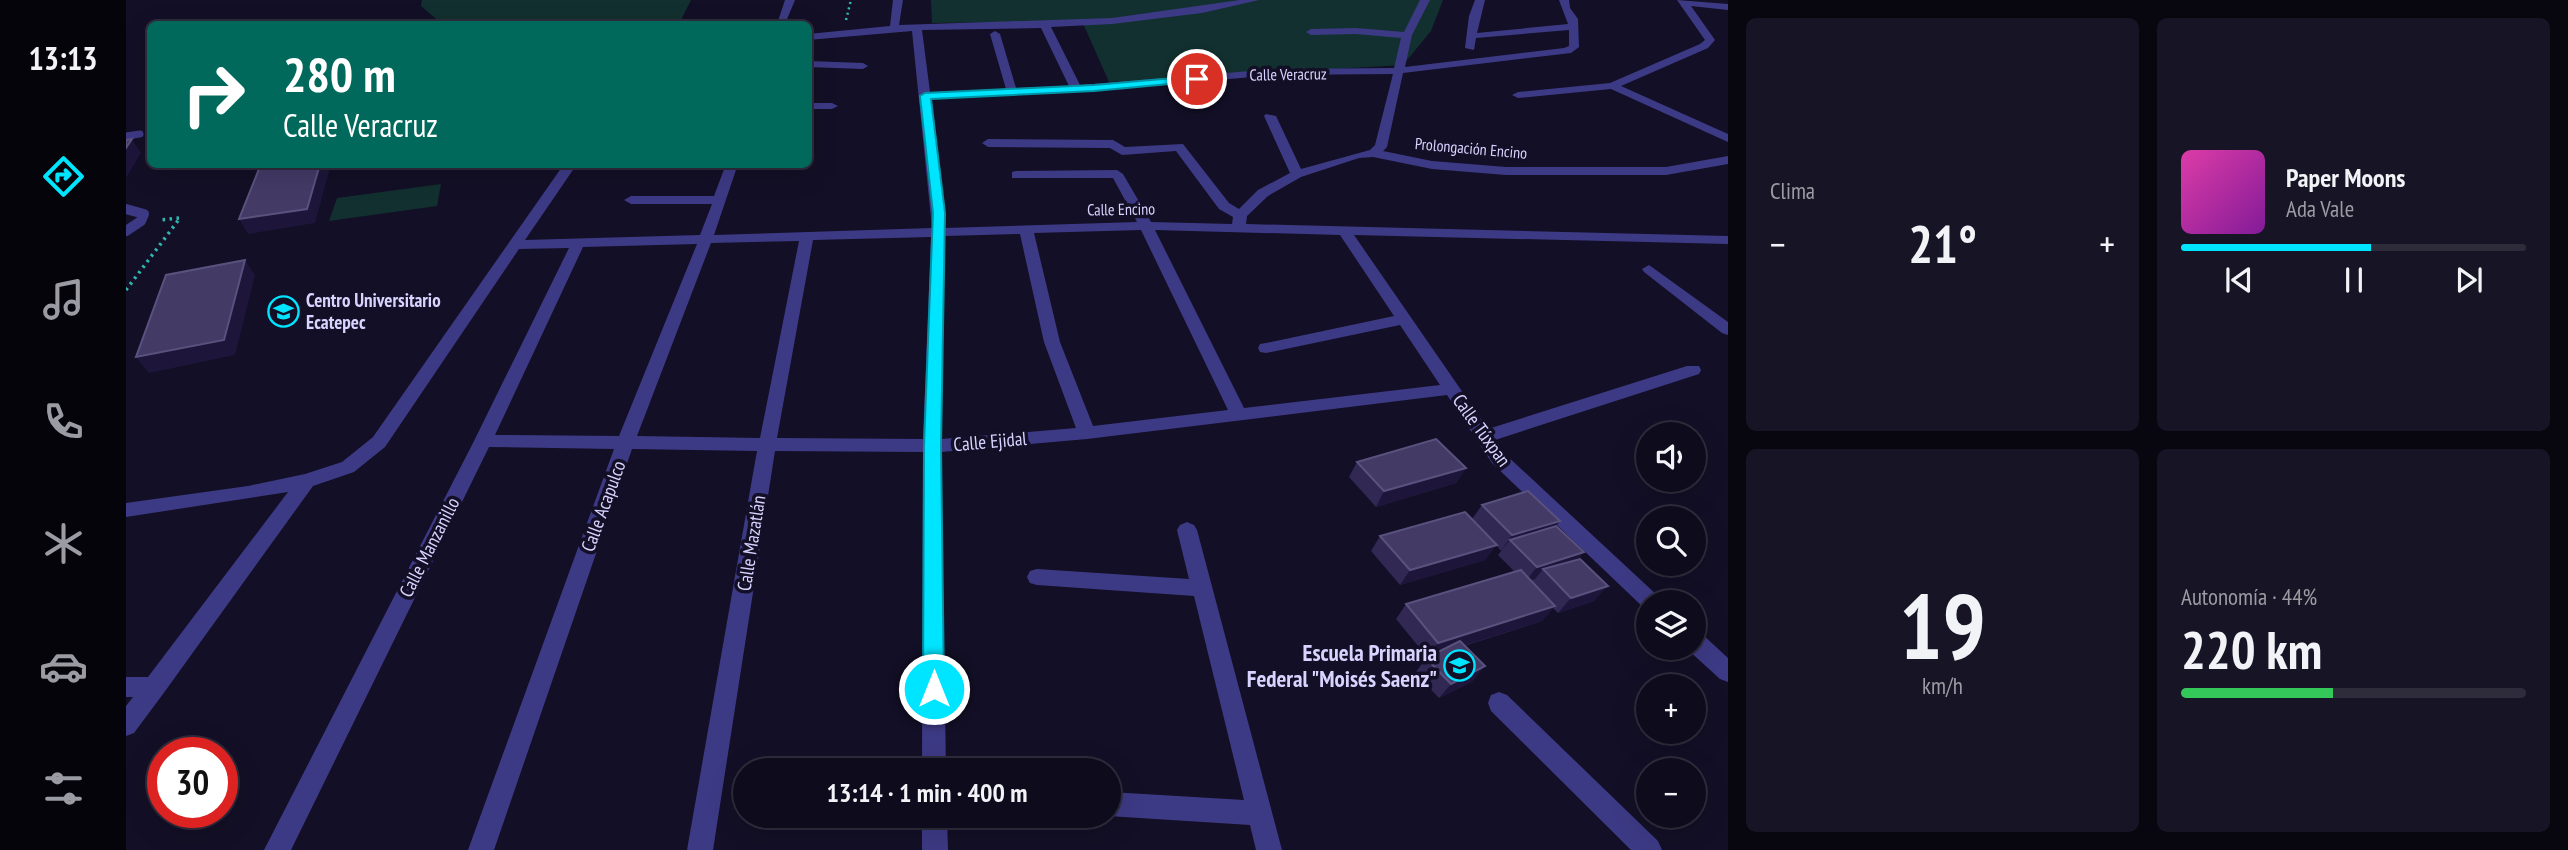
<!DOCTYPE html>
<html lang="es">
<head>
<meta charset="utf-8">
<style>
  body { margin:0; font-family:"PT Sans Narrow",sans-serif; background:#171425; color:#f1f3f6; height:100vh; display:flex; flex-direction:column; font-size:26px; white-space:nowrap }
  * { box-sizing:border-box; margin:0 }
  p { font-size:23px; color:#9b9ba3 }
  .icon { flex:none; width:38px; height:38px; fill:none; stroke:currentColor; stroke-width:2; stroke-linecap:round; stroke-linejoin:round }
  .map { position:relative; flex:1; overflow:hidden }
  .panel { display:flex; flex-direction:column; gap:18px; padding:18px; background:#08060f; width:840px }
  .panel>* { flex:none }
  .top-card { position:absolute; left:21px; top:21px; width:665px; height:147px; border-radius:10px; box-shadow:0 7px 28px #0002,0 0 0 2px #2e2b3b; background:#00695c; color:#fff; overflow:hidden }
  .tools { position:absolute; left:1510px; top:422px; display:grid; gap:14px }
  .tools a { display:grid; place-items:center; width:70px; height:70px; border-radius:50%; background:#0e0b1c; box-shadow:0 7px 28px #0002,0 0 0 2px #2e2b3b; font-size:35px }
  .speed { position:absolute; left:21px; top:737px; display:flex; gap:14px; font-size:35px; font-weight:700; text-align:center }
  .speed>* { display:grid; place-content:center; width:91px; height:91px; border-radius:50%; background:#0e0b1c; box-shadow:0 7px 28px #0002,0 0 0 2px #2e2b3b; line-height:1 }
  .speed .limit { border:10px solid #d22; background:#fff; color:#111 }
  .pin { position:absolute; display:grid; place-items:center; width:60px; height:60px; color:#fff; margin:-30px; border:4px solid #fff; border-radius:50%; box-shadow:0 2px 7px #0007 }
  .me { position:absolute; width:77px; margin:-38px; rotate:0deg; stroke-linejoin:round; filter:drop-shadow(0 0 5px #0008) }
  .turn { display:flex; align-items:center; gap:24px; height:147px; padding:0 21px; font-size:32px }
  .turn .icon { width:91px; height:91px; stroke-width:2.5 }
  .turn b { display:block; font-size:49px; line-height:60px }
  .big { font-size:52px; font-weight:800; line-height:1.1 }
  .panel .card { flex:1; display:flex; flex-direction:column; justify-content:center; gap:10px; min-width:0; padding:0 24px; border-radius:10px; background:#171425 }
  .panel .dial { align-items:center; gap:0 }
  .dial b { font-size:91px; line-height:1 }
  .song { display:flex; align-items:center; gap:21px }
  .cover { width:84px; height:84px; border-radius:10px; background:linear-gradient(135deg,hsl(320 70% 55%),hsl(290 70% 35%)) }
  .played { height:7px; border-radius:4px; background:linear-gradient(90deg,#00e5ff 55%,#2e2b3b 55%) }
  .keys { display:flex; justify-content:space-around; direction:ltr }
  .heat { display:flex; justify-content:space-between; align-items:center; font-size:38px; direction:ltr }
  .charge { height:10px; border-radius:5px; background:linear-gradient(90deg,#34c759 44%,#2e2b3b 0) }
  .panel .tiles { flex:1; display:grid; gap:18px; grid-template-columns:repeat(2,1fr) }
  .trip { position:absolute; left:607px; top:758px; width:388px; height:70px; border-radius:35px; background:#0e0b1c; box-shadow:0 7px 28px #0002,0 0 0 2px #2e2b3b; font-weight:800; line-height:70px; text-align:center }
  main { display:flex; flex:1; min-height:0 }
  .tabs { display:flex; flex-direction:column; width:126px; justify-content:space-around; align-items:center; background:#06040b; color:#9b9ba3 }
  .tabs .icon { width:49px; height:49px }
  .tabs .active { color:#00e5ff }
  .tabs b { font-size:32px; color:#f1f3f6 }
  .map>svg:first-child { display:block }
</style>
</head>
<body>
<main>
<nav class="tabs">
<b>13:13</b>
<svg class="icon active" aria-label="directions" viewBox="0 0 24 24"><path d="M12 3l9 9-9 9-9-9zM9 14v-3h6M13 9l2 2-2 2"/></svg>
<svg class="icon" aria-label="music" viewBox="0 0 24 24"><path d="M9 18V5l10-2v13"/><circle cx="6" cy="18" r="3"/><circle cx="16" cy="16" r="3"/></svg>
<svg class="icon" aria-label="phone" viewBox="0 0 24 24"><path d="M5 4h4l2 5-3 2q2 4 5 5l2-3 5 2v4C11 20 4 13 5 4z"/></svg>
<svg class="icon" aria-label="climate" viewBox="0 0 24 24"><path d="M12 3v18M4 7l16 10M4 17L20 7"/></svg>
<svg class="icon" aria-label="car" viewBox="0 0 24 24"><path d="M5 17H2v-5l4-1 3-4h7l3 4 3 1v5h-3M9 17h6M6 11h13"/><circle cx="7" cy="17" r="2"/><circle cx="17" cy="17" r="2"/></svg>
<svg class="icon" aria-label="filters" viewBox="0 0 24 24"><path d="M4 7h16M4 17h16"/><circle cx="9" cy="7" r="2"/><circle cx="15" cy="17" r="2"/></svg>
</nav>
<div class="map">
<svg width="1602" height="850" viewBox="0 0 1602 850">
  <rect width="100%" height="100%" fill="#130f26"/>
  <path fill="#12302f" d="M296,0H565L554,22L525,24H316L295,6Z
    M805,0H1317L1305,31L1277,65L983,82L956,21L806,23Z
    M315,184L311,206L203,221L211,198Z"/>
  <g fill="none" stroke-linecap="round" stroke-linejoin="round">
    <path stroke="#2fb8b0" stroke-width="2.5" stroke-dasharray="2 3.5" stroke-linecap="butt" d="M720,20L725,0"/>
    <path stroke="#2fb8b0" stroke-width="3.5" stroke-dasharray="2.5 4.5" stroke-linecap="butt" d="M0,290L54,218L33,220"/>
    <path stroke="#3d3a85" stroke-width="7" d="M0,136L14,134"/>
    <path stroke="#3d3a85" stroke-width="10" d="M0,209L18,214L15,221L0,231"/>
    <path fill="#3d3a85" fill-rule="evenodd" d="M659,0H669L659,24H651Z
      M767,0H777L773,25L986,18L1114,0H1133L1076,13L986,24L925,27L954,85L1149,69L1268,68L1275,38L1230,34L1185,35L1180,32L1185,29L1230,28L1278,32L1294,0H1304L1286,35L1279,67L1438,48L1443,46V30L1350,38L1348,50L1339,48L1343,16L1349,0H1359L1351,33L1442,24L1433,0H1443L1444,8L1452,19L1453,47L1445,53L1277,73L1261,147L1257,151L1306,161L1380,167H1540L1602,156V164L1540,175H1380L1306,169L1247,157L1233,158L1175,177L1142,196L1121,216L1120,224L1602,236V244L1228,235L1362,429L1561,366H1573L1575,370L1573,374L1369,440L1378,453L1532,596L1535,602H1522V610L1518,608L1366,463L1321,395L961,439L815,452L820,770H796L797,452L649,451L587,850H561L631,451L506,449L368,850H342L488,449L363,447L165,850H138L348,441L443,248L393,249L259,447L228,472L187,486L37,694L8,733L0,736V706L7,697H0V677H22L162,492L0,517V503L122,486L179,474L216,462L247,437L438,164H451L399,240L574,235L586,204H505L498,200L505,196H588L600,164H612L588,235L806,228L786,31L682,40V34L764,26ZM915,28L943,86L890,88L874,34L869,31L864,34L880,89L804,92L796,30ZM1267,74L1249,145L1244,150L1175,169L1150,116L1140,114L1138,116L1164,173L1132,190L1113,209L1103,203L1057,144L999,147L987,140L862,139L856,143L862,147L984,148L996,155L1050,151L1093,209L1107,217L1106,224L1025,222L997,174L991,170L890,171L886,172V178H987L1011,222L819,228L805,99L968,91L1149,75ZM1015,230L1102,410L967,426L934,342L908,233ZM1029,230L1214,235L1268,316L1140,343L1134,344L1132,348L1134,352L1140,353L1274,325L1314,385L1118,408ZM894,234L918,342L950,428L815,439L819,236ZM805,237L797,439L651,438L687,240ZM673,241L634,438L511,436L585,243ZM571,244L493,436L369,435L457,247Z
      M1551,0L1602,4V10L1565,6L1589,40L1582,48L1495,86L1602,134V142L1485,89L1392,98L1386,95L1392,92L1484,83L1574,44L1579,40Z
      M682,61L737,63L742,66L737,69L682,67Z
      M682,103H706L712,106L706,109H682Z
      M1523,265L1602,322V335L1596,333L1518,272L1516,269Z
      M1061,522L1068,525L1071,530L1156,850H1130L1124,825L982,816L984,792L1118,800L1068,596L911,585L904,583L901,577L904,571L911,569L1063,579L1051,530L1054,525Z
      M1568,631L1576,634L1602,658V682L1594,679L1560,648H1568Z
      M1373,692L1381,695L1532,841L1536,850H1505L1365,711L1362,703L1365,695Z
      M796,816H821L822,850H796Z"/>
  </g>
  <path fill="#312854" d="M1231,462L1340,468L1330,483L1250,507L1223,477Z
    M1356,505L1434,521L1430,526L1458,552L1452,559L1468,601L1432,613L1427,608L1416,621L1338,646L1347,681L1313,698L1289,673L1301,657L1270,619L1280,604L1389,572L1372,555L1376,550L1375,551L1370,545L1359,560L1274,585L1245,551L1254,536L1346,519Z"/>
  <path fill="#1d163a" d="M6,139L15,153L0,178V148Z
    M194,164H205L189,223L122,234L113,219Z
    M119,260L129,275L109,355L23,373L10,357Z
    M1340,468L1330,483L1250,507L1258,491Z
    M1434,521L1422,536L1384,540L1375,551L1386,535Z
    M1371,545L1359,560L1274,585L1284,570Z
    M1458,552L1445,567L1417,569L1409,579L1399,582L1411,567Z
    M1482,586L1468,601L1432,613L1445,598Z
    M1429,606L1416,621L1301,657L1312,643Z
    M1359,666L1347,681L1313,698L1325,684Z"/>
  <path fill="#433a66" stroke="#5a527e" stroke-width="2" d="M6,139L0,148V140Z
    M135,164H194L181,209L113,219Z
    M119,260L98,340L10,357L40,275Z
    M1310,439L1340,468L1258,491L1231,462Z
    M1402,491L1434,521L1386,535L1356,505Z
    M1339,512L1371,545L1284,570L1254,536Z
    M1430,526L1458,552L1411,567L1384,540Z
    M1454,559L1482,586L1445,598L1417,569Z
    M1395,570L1429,606L1312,643L1280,604Z
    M1334,641L1359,666L1325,684L1300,658Z"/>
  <path fill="#00e5ff" stroke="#0095a6" stroke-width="2" d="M1071,76L1075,77V81L968,91L805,99L819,213L815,446L818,689L815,696L808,698L800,696L797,689L798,446L807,213L794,96L799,93L968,85Z"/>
  <defs>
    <symbol id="university-ring" viewBox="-11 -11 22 22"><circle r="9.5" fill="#130f26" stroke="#00e5ff" stroke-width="1.5"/><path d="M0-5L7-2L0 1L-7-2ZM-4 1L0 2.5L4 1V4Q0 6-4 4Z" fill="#00e5ff"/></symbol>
    <symbol id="school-ring" viewBox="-11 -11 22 22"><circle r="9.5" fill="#130f26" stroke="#00e5ff" stroke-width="1.5"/><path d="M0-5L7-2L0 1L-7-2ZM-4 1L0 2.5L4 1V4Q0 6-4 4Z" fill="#00e5ff"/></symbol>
  </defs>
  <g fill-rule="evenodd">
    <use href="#university-ring" x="140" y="294" width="35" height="35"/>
    <use href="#school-ring" x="1316" y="648" width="35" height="35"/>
  </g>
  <g text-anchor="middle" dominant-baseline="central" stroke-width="7" stroke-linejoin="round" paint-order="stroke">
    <g font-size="16" fill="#d9d4ff" stroke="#130f26">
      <text transform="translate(1162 74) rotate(-1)">Calle Veracruz</text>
      <text transform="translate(1345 148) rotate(5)">Prolongación Encino</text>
      <text transform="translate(995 209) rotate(-1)">Calle Encino</text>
    </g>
    <g font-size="19" font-weight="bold" fill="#d9d4ff" stroke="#130f26" text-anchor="start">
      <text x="180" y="300">Centro Universitario<tspan x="180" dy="22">Ecatepec</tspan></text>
    </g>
    <g font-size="19" fill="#d9d4ff" stroke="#130f26">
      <text transform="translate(1356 430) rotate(54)">Calle Túxpan</text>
      <text transform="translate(864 441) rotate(-5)">Calle Ejidal</text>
      <text transform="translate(477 506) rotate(-70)">Calle Acapulco</text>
      <text transform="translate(625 543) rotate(-81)">Calle Mazatlán</text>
      <text transform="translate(303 547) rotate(-63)">Calle Manzanillo</text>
    </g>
    <g font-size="23" font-weight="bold" fill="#d9d4ff" stroke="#130f26" text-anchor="end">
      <text x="1311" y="652">Escuela Primaria<tspan x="1311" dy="26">Federal "Moisés Saenz"</tspan></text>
    </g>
  </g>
</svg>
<div class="tools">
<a><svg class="icon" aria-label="sound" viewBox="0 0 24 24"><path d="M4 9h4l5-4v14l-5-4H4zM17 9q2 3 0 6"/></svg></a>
<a><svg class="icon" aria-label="search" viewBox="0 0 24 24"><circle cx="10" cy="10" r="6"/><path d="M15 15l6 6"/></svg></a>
<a><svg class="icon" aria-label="layers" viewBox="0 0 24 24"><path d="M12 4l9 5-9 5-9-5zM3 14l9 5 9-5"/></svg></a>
<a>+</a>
<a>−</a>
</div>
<div class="speed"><div class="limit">30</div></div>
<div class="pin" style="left:1071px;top:79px;background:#d93025"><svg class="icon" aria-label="arrive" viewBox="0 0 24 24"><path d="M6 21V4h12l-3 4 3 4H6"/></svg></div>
<svg class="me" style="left:808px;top:689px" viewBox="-20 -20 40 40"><circle r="17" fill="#00e5ff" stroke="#fff" stroke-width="3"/><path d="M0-11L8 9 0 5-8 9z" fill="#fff"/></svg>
<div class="trip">13:14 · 1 min · 400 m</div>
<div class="top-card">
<div class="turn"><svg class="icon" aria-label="right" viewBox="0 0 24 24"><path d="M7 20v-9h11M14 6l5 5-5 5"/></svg><div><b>280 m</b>Calle Veracruz</div></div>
</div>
</div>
<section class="panel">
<div class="tiles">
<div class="card"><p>Clima</p>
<div class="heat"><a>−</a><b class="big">21°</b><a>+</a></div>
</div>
<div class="card">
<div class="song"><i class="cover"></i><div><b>Paper Moons</b><p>Ada Vale</p></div></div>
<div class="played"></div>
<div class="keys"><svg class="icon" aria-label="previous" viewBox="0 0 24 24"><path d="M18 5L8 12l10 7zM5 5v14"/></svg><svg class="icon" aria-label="pause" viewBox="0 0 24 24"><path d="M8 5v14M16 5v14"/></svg><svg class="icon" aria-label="next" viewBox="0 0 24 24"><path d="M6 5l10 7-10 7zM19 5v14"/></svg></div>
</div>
<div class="card dial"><b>19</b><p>km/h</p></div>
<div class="card"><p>Autonomía · 44%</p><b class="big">220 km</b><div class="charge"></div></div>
</div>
</section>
</main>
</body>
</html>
